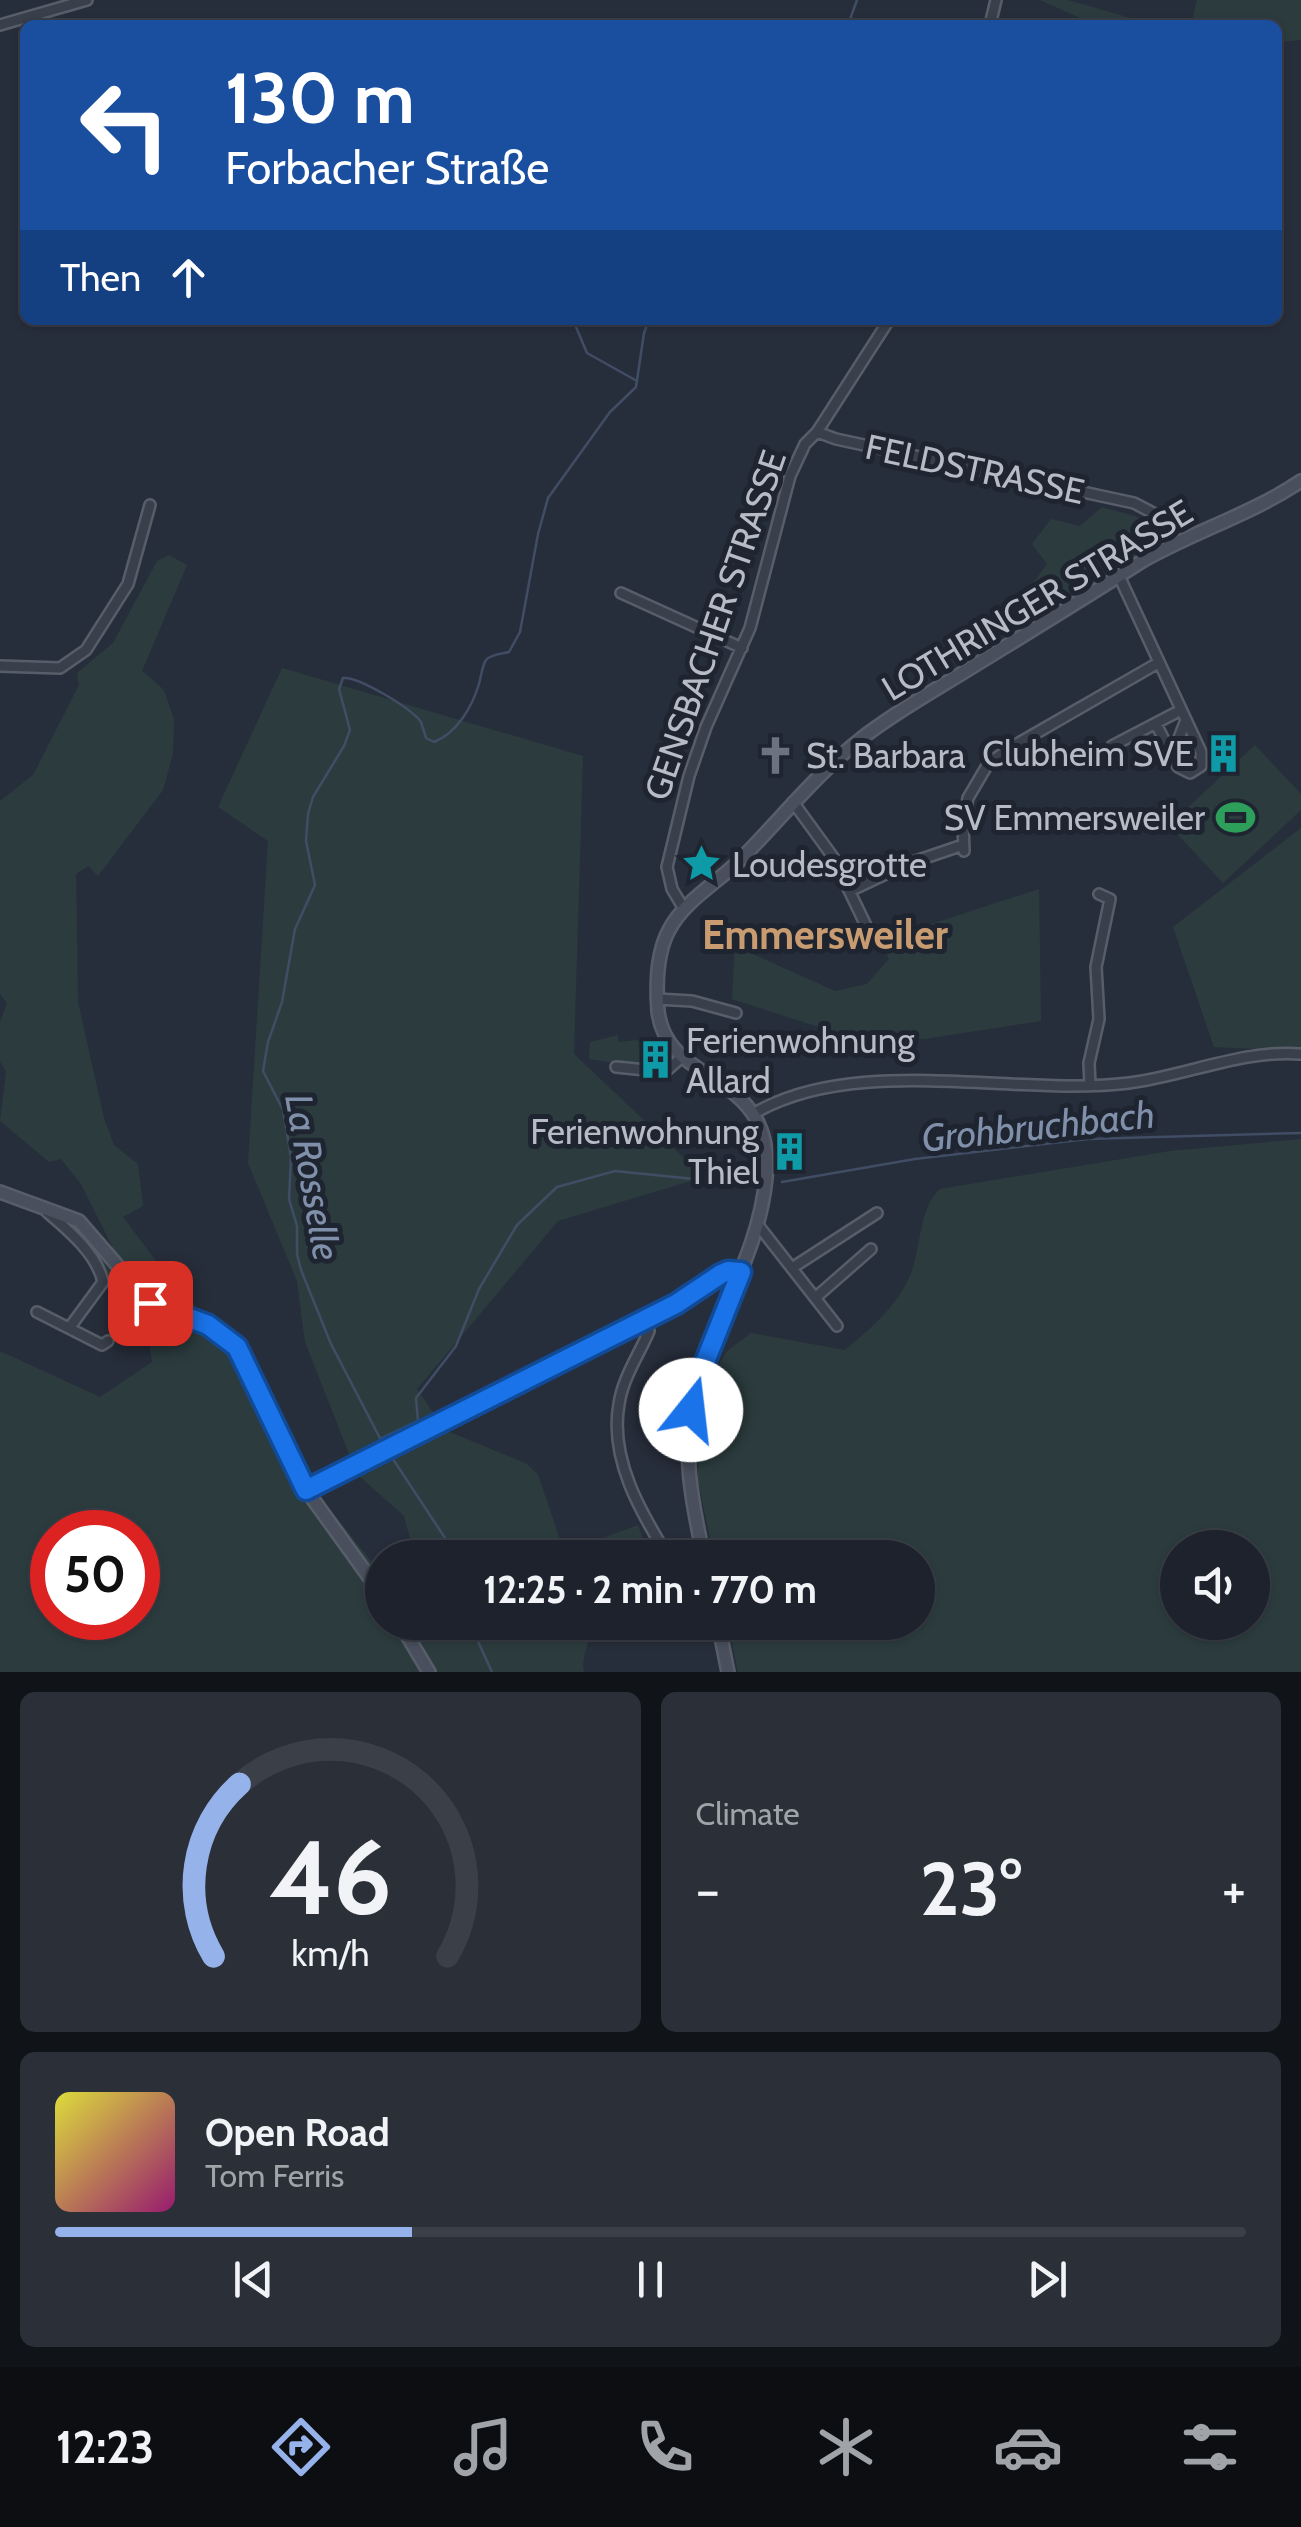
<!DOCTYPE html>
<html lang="en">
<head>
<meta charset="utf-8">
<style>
  body { margin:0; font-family:Cabin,sans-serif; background:#2a2f38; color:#f1f3f6; height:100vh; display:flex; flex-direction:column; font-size:38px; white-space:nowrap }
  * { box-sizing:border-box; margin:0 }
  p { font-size:32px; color:#a0a4a9 }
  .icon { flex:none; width:55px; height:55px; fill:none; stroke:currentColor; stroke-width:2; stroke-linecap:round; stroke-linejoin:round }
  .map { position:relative; height:1672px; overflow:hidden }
  .drawer { display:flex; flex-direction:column; gap:20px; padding:20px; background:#101318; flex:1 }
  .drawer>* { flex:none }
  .banner { position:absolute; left:20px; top:20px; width:1262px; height:305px; border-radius:15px; box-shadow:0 2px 8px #0004,0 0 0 2px #3b3f48; background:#1a4fa0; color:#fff; overflow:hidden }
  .fabs { position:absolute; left:1160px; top:1530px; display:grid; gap:20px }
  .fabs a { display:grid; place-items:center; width:110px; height:110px; border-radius:50%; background:#1d222c; box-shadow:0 2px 8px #0004,0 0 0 2px #3b3f48; font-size:50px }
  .speed { position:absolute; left:30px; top:1510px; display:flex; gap:20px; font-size:50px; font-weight:700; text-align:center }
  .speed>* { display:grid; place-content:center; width:130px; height:130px; border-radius:50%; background:#1d222c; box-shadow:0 2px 8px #0004,0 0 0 2px #3b3f48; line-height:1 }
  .speed .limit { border:15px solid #d22; background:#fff; color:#111 }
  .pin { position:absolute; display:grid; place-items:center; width:85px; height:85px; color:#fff; margin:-42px; border-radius:20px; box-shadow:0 5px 15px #0006 }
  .me { position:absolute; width:110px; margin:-55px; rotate:16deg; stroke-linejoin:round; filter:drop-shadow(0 0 8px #0008) }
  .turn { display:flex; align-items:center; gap:35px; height:210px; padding:0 40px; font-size:45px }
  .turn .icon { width:130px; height:130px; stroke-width:2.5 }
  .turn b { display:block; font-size:70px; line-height:85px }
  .then { display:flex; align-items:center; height:95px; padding:0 40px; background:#0003; gap:20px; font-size:38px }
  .big { font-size:75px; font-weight:700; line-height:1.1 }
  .drawer .widget { flex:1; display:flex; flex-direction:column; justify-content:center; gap:15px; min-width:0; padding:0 35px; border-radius:15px; background:#2a2f38 }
  .drawer .dial { align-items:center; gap:0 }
  .dial svg { height:260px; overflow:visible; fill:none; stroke:#3b3f48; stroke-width:7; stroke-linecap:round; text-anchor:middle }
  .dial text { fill:#f1f3f6; stroke:none }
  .song { display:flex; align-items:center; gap:30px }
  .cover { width:120px; height:120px; border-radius:15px; background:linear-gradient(135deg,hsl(60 70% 55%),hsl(320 70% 35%)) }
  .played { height:10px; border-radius:5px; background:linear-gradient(90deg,#96b2eb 30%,#3b3f48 30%) }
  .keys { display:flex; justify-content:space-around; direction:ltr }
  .heat { display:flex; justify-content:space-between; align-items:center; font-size:55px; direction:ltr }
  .drawer .tiles { flex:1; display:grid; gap:20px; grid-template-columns:1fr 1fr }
  .widget:last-child { grid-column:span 2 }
  .trip { position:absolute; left:365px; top:1540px; width:570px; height:100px; border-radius:50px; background:#1d222c; box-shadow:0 2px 8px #0004,0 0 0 2px #3b3f48; font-weight:700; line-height:100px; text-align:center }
  .tabs { display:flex; height:160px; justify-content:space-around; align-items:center; background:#0c0e12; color:#a0a4a9 }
  .tabs .icon { width:70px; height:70px }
  .tabs .active { color:#96b2eb }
  .tabs b { font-size:45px; color:#f1f3f6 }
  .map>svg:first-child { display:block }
</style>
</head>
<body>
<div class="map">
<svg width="1301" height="1672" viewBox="0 0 1301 1672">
  <rect width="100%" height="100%" fill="#272e3b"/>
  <path fill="#2c3c3e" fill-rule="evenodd" d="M1040,0H1068L1155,25H1096Z
    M1197,0H1301V40L1278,42V25H1191Z
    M1102,507L1138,517L1160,542L1033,621L1021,600L1047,564L1032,544L1051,519L1080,526Z
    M169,555L187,565L142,671L164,690L174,720L173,754L163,790L98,876L88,866L76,874L78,1002L104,1118L114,1145L138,1164L143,1206L123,1217L162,1269L175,1277L197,1308L179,1307L187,1323L209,1331L229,1347L286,1465L329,1508L382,1575V1622L588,1623C594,1640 580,1654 584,1672H0V1351L100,1397L152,1362L148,1335L109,1282L99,1261L112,1246L81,1184L61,1159L49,1162L0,1121L6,1072L0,1061V1022L7,1003L0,994V801L33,775L79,685L77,673L113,643L157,561ZM52,1532H138V1618H52Z
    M282,668L583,756L574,1054L704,1177L558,1221L417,1389L445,1430L527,1464L538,1475L566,1557H415L404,1516L357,1474L305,1342L297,1281L248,1163L268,841L218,807Z
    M1255,745L1301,794V810L1223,883L1169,825Z
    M1301,828V1051L1214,1047L1173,927Z
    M1039,889L1041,1021L924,1039L831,1031L732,999L735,946L835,991L867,984L889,959L880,941Z
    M618,1035V1042L638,1040L643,1067L589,1059L590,1042Z
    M1301,1139V1672H738L728,1623L918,1622V1558L714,1557L698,1481V1437L705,1399L717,1368L726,1352L751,1333L845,1350C870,1329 895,1308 909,1278C922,1251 917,1210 940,1189L1170,1151ZM1178,1548H1252V1622H1178Z
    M638,1525L647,1550L623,1557H592L587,1544Z"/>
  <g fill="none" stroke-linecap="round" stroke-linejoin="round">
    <path stroke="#404d64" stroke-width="2.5" d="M848,25L857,0
      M573,320L587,353L637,381
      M782,1182L915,1159L1088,1139L1301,1133
      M380,1439L418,1421L416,1398L456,1346L479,1289L517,1225L557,1187L615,1171L753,1185
      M384,1446L331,1344L301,1270L297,1254V1226L289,1199L291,1157L283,1110L263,1071L268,1042L282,1002L295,929L315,885L306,841L308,814L313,797L344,746L350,730L339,689L343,678C358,676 411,708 421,722C421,723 426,737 426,738L434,742C457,733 472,707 479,684C481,677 482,666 486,660C491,654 502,654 509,652L520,632L538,534L548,498L610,412L636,387L644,333L649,320
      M389,1453L445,1538L453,1558
      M469,1622L492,1672"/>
    <defs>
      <path id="street" d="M0,25L87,0
        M990,25L996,0
        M817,432L836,439L1134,503L1155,514L1171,544
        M1119,576L1201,752V766L1190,773L1178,767L1172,756L1186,720
        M621,593L742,648
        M0,666L60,668L86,650L128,584L150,505
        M1156,724L1172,756
        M1112,746L1181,710
        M793,802L833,857L871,936
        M964,851L963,824L968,798L988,764L1012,747L1158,663
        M850,891L907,864L963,845
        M684,909L672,889L667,867L689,776L706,727L750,628L790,476L805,444L817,432L889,320
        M657,999L692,1001L736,1013
        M616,1067L665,1072L682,1057
        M1090,1085L1089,1063L1099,1019L1096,967L1110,899L1099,894
        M753,1114C856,1053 1013,1097 1129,1083C1185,1076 1244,1049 1301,1054
        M47,1212C68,1230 97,1254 103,1282L70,1327
        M758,1225L837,1326
        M792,1268L877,1213
        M815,1298L871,1249
        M37,1312L102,1345L108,1341
        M647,1319L649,1331C639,1355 623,1377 619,1404C609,1459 641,1513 669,1558
        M307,1491L676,1305L721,1275L728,1271L741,1272"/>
      <path id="secondary" d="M0,1192L79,1221L150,1303L208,1325L237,1347L307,1491L382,1595
        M704,1558C692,1503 681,1449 694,1393C713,1319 759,1255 766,1178C776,1068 667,1089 658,1011C656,985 656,954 669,930C684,901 717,883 739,861C780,820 816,774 862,738C894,713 930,693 964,672C1024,635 1085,598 1144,560C1195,531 1252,514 1301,481
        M399,1622L429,1672
        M718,1622L728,1672"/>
    </defs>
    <use href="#street" stroke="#585e69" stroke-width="14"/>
    <use href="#secondary" stroke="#585e69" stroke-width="16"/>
    <use href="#street" stroke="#3a404b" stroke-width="9"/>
    <use href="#secondary" stroke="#494f5d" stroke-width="11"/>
  </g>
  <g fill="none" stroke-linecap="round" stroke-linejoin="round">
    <defs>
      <path id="route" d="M150,1303L208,1325L237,1347L306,1490L676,1304L721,1274L728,1271L741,1272L699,1377L691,1410"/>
    </defs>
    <use href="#route" stroke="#114b97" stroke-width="25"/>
    <use href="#route" stroke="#1a73e8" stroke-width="18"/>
  </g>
  <defs>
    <symbol id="building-bare" viewBox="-9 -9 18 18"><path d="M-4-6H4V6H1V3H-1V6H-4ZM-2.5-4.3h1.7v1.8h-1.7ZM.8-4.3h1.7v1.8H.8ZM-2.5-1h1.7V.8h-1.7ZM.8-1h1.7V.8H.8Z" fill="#0f9aa8" stroke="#1f2530" stroke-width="2.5" paint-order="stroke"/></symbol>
    <symbol id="church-bare" viewBox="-9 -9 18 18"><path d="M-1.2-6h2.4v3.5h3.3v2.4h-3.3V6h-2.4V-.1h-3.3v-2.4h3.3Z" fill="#6b7280" stroke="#1f2530" stroke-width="2.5" paint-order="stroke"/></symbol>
    <symbol id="stadium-bare" viewBox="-9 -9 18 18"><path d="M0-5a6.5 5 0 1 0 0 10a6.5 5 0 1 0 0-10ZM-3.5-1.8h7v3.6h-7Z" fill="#2e9e5b" stroke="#1f2530" stroke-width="2.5" paint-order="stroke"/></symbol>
    <symbol id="sight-bare" viewBox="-9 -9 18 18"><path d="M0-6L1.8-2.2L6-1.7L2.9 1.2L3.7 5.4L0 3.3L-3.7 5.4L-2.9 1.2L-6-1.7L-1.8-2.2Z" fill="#0f9aa8" stroke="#1f2530" stroke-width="2.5" paint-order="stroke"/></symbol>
  </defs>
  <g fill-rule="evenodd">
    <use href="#building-bare" x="1196" y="726" width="55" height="55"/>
    <use href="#church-bare" x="748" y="728" width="55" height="55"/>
    <use href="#stadium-bare" x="1208" y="790" width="55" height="55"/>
    <use href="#sight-bare" x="674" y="836" width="55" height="55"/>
    <use href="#building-bare" x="628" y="1032" width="55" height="55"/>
    <use href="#building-bare" x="762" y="1124" width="55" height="55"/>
  </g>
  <g text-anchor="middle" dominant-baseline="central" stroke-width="10" stroke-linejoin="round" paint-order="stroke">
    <g font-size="35" fill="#b6bbc6" stroke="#1f2530">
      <text transform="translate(975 469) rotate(12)">FELDSTRASSE</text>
      <text transform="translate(1037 600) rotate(-31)">LOTHRINGER STRASSE</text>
      <text transform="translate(715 625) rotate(-71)">GENSBACHER STRASSE</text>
    </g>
    <g font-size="35" fill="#b6bbc6" stroke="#1f2530" text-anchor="end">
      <text x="1194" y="753">Clubheim SVE</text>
      <text x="806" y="755" text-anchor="start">St. Barbara</text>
      <text x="1205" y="817">SV Emmersweiler</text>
      <text x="732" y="864" text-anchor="start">Loudesgrotte</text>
      <text x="686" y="1040" text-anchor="start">Ferienwohnung<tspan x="686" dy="40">Allard</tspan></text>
      <text x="759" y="1131">Ferienwohnung<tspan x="759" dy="40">Thiel</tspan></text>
    </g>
    <g font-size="38" font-style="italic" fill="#8190aa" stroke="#1f2530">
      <text transform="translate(1038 1126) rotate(-6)">Grohbruchbach</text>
      <text transform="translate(313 1177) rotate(80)">La Rosselle</text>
    </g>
    <g font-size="40" font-weight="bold" fill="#c89b70" stroke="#1f2530">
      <text x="825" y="934">Emmersweiler</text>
    </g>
  </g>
</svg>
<div class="fabs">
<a><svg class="icon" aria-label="sound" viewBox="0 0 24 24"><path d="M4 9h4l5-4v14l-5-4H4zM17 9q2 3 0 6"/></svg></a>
</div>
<div class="speed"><div class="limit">50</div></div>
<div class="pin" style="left:150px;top:1303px;background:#d93025"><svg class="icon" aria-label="arrive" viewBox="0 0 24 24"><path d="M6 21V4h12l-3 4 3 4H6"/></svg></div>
<svg class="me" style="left:691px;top:1410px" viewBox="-20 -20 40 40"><circle r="19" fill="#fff"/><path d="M0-13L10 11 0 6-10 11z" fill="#1a73e8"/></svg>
<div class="trip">12:25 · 2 min · 770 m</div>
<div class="banner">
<div class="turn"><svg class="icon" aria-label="left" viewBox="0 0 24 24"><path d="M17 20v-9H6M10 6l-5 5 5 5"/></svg><div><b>130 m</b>Forbacher Straße</div></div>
<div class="then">Then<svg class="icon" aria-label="ahead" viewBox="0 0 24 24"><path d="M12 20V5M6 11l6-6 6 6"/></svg></div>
</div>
</div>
<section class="drawer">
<div class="tiles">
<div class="widget dial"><svg viewBox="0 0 100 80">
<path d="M14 69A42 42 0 1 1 86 69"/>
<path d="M14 69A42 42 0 0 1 22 16" stroke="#96b2eb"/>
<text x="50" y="56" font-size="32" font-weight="700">46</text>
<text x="50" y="72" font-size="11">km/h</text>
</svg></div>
<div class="widget"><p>Climate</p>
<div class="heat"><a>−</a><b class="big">23°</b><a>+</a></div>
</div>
<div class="widget">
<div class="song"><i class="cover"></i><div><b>Open Road</b><p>Tom Ferris</p></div></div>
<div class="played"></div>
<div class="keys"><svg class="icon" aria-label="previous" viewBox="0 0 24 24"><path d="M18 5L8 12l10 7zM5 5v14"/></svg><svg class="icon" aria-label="pause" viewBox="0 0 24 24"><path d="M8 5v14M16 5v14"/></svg><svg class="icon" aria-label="next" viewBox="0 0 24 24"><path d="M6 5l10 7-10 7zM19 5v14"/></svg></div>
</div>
</div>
</section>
<nav class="tabs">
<b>12:23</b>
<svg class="icon active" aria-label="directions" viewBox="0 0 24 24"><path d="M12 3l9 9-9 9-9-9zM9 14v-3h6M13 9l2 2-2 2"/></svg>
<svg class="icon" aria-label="music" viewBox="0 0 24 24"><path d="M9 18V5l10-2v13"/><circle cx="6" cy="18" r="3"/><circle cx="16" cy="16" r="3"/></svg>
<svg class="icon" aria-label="phone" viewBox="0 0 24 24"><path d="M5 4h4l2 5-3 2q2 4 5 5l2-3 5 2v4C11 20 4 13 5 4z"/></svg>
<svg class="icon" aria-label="climate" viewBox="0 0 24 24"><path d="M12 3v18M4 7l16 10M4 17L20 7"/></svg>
<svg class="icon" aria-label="car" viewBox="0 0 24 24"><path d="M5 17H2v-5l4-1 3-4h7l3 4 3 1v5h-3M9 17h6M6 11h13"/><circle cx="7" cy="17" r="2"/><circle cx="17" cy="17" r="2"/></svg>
<svg class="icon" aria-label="filters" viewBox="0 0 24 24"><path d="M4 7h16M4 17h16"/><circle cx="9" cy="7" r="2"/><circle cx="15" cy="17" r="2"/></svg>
</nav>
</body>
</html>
